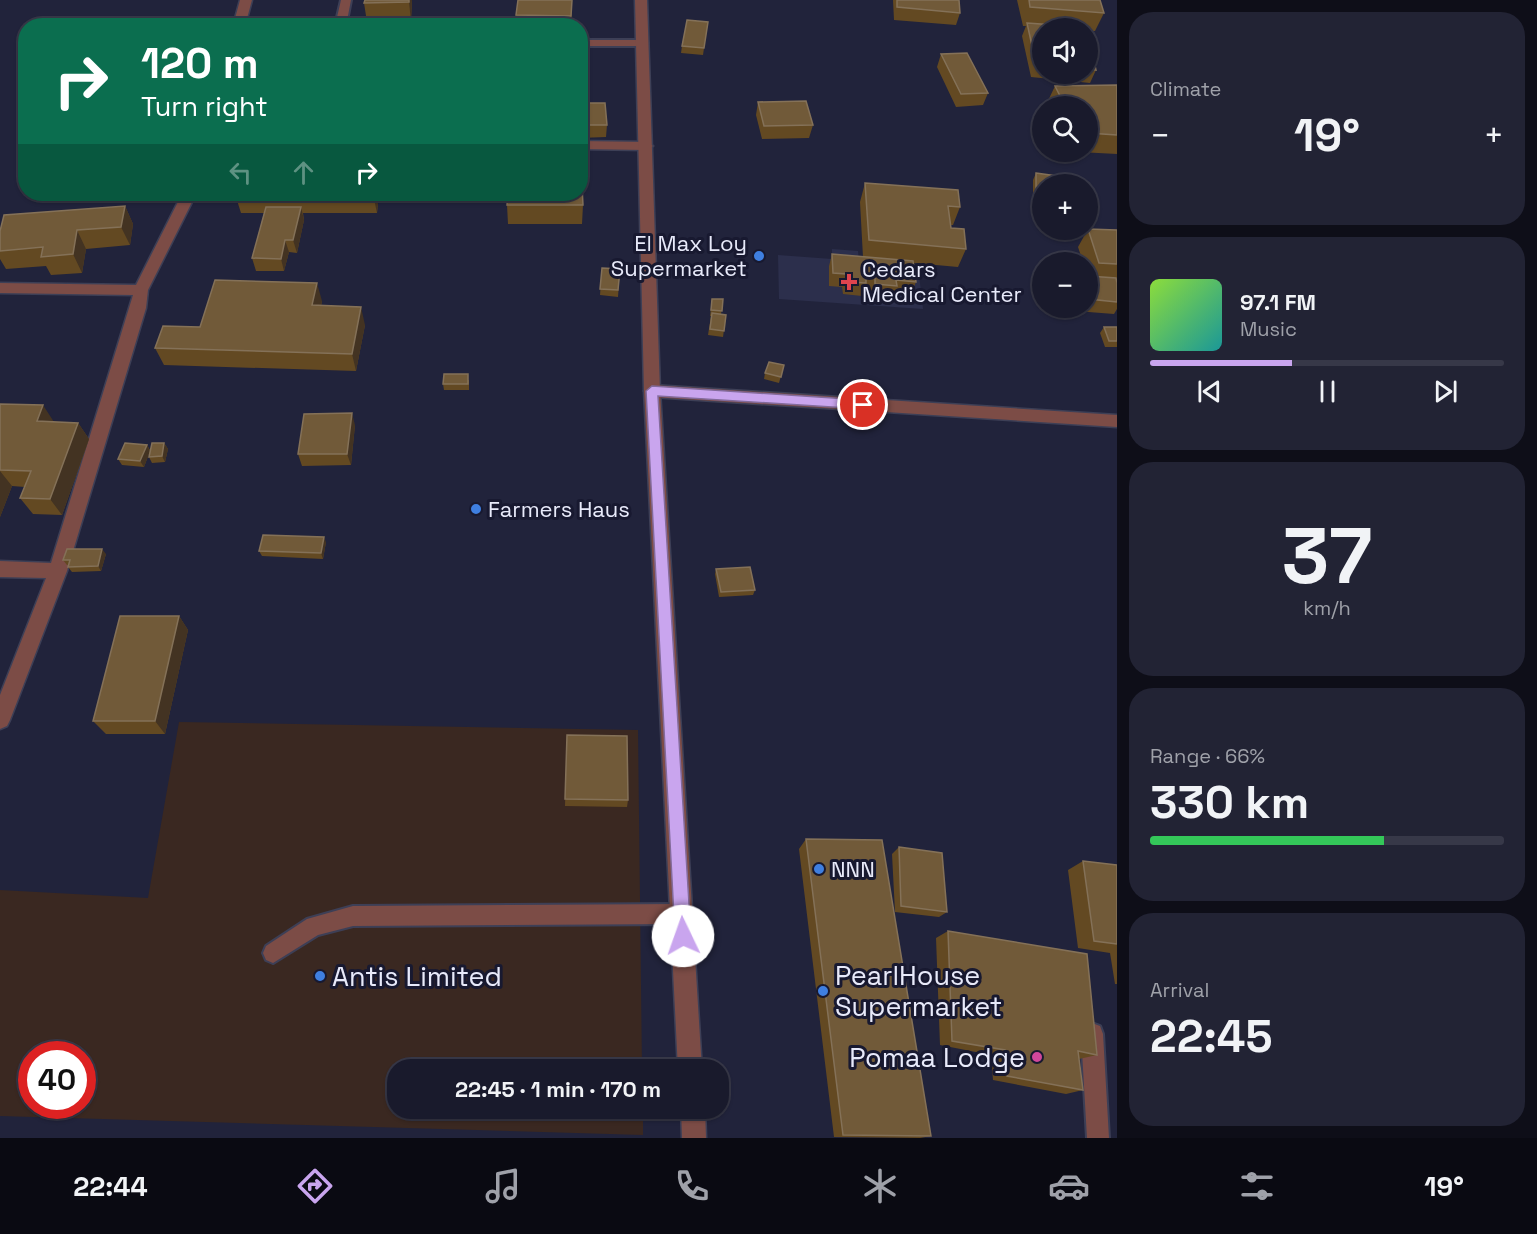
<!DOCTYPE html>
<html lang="en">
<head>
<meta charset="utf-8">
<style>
  body { margin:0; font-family:"Space Grotesk",sans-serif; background:#222334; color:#f1f3f6; height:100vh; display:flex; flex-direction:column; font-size:22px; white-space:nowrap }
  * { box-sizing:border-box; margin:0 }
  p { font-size:20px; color:#9fa1a9 }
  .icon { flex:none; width:33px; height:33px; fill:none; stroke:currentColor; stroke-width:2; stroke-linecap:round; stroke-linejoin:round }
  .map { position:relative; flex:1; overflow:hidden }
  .side { display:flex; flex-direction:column; gap:12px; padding:12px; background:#0e0e18; width:420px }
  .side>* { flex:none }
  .banner { position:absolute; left:18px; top:18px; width:570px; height:183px; border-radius:24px; box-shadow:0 2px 4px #0004,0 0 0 2px #373848; background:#0b6e4f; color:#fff; overflow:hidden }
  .tools { position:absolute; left:1032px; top:18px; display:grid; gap:12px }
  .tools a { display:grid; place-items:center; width:66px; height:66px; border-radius:50%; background:#191a2c; box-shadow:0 2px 4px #0004,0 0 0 2px #373848; font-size:30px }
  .speed { position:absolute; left:18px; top:1041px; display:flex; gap:12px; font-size:30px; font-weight:700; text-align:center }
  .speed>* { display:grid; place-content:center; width:78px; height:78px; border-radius:50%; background:#191a2c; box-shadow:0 2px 4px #0004,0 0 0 2px #373848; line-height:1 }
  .speed .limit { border:9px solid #d22; background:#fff; color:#111 }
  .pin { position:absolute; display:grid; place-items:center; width:51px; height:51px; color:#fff; margin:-26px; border:3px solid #fff; border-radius:50%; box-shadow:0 2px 6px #0007 }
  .me { position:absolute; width:66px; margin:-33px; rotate:357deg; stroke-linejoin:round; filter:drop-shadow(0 0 4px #0008) }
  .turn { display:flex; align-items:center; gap:21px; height:126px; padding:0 24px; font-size:27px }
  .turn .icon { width:78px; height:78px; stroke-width:2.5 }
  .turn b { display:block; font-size:42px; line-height:51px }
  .lanes { display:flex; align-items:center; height:57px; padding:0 24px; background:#0003; justify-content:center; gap:30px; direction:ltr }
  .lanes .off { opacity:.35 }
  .big { font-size:45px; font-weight:800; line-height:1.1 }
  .side .widget { flex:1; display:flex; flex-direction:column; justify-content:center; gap:9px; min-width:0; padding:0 21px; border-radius:24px; background:#222334 }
  .side .dial { align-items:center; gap:0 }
  .dial b { font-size:78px; line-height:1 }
  .song { display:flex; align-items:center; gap:18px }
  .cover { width:72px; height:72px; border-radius:9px; background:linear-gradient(135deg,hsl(90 70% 55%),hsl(180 70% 35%)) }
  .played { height:6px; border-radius:3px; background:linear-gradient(90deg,#c9a5ee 40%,#373848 40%) }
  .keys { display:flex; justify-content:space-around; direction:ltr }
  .heat { display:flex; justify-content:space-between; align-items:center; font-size:33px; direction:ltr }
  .charge { height:9px; border-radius:4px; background:linear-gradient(90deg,#34c759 66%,#373848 0) }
  .trip { position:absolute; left:387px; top:1059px; width:342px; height:60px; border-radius:24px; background:#191a2c; box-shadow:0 2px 4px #0004,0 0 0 2px #373848; font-weight:800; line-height:60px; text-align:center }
  .tab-bar { display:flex; height:96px; justify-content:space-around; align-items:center; background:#0a0a12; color:#9fa1a9 }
  .tab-bar .icon { width:42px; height:42px }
  .tab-bar .selected { color:#c9a5ee }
  .tab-bar b { font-size:27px; color:#f1f3f6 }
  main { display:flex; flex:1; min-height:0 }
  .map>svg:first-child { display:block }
</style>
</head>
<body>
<main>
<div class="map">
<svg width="1117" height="1138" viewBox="0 0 1117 1138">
  <rect width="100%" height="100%" fill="#21233b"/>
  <path fill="#3a2821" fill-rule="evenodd" d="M179,722L638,730L642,1069L398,1070V1108L643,1109V1135L0,1116V890L148,898ZM32,1054H82V1106H32Z"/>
  <path fill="#2c2f4c" d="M832,249L858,251L859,261L918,266L923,309L779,299L778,255L832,259Z"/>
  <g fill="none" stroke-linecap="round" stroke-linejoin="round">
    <defs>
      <path id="service" d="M341,0H351L346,26H335Z
        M580,40H642L648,43L642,46H580Z
        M682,904L689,907L692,914L689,921L682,924L353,926L318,935L273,963L266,960L263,953L266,946L307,919L353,906Z
        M1092,1023L1100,1026L1103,1034L1109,1138H1087L1081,1034L1084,1026Z"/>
      <path id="minor" d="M240,0H252L245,26H233Z
        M580,141L646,142L653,146L646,150L580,149Z
        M182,194H196L148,290L146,308L67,571L10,720L7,726L0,729V695L46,578L0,577V561L51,563L133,295L0,293V283L136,285Z
        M652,385L1117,415V427L652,397L646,395L644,391L646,387Z"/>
      <path id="tertiary" d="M635,0H647L660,391L702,1070H678L644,391Z
        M681,1108H705L706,1138H682Z"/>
    </defs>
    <use href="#service" stroke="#3d3f56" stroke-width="4"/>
    <use href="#minor" stroke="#3d3f56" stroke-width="3"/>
    <use href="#tertiary" stroke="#3d3f56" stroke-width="3"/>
    <use href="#service" fill="#7c4c46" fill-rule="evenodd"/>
    <use href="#minor" fill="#7c4c46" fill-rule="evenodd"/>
    <use href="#tertiary" fill="#7c4c46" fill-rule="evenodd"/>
  </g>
  <path fill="#634922" d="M412,0L411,21L367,22L364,3Z
    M893,0H959L960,13L956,25L894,20Z
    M1017,0H1100L1104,13L1095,31H1088V28H1042V74H1088V47L1096,70L1090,83L1031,77L1022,36L1026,26H1023Z
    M572,6L571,26H516V15Z
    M708,22L703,55L681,53L682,46Z
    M941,54L988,93L983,105L956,107L937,67Z
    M1117,85V154L1079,152H1088V106H1047L1046,105L1055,86Z
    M758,102L813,125L809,138L762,139L756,115Z
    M580,103L607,125L606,137L580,138Z
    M1036,173L1042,184V197L1033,196V180Z
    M865,183L960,207L953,225H951V228L966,249L958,267L914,263L916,282L911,294L894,293L892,298L871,296L870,290L865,289L862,296L843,294L842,287L829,286V266L832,254L863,257L860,202Z
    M235,194H379L377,213H303L304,220L297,253L289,252L284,271H256L252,258L264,213H241Z
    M1040,203H1042V223L1038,222L1037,210Z
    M507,205H583L582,224H508Z
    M125,206L133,224L130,245L86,249L82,273L51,275L46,266L6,269L0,259V231Z
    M1088,229L1117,230V309L1114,314L1063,310V308H1088V262H1083L1078,247Z
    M602,268L620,269L618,297L600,295Z
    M712,299H723L721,314L726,315L723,337L708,335L711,316H710Z
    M322,301L321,306L365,325L356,371L164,365L155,348L200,327Z
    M1104,327H1117V347H1105L1100,333Z
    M784,365L779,383L764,379L765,373Z
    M469,380V390H444L443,384Z
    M0,404L54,422L78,423L89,439L62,515L33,514L20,498L25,487L12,486L0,517Z
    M355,425L351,465L302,466L298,454Z
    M164,443L168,449L165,462L152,463L149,457L150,451L144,467L122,465L118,459L147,445L150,450Z
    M326,542L323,559L262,556L259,551Z
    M106,554L101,571L72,572L68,567V565H67L63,560Z
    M716,569L755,590L753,595L719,597L715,574Z
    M179,616L188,630L165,734H106L93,721Z
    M567,735L628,800L627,807L565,806Z
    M806,839L931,1136L920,1138L834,1137L799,849Z
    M899,847L947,912L939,917L895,912L892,854Z
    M1083,861L1117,865V984H1115L1110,953L1078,948L1068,870Z
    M948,931L1097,1055L1079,1059L1083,1090L1066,1094L993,1080L991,1055L940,1045L936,938Z"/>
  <path fill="#433322" d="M409,0H412L411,21L409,2Z
    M373,194H379L377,213Z
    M125,206L133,224L130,245L121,227Z
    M301,207L304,220L297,253L293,240Z
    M77,230L86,249L82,273L73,254Z
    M285,240L289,252L284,271L281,259Z
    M317,283L322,301L317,323L312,305Z
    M361,307L365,325L356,371L352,354Z
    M43,405L54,422L37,421Z
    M352,413L355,425L351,465L347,454Z
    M78,423L89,439L62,515L50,499Z
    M164,443L168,449L165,462L162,456Z
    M147,445L150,451L144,467L140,461Z
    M0,471L12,486L0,517Z
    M324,537L326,542L323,559L321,553Z
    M102,549L106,554L101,571L98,566Z
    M179,616L188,630L165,734L155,721Z"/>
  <path fill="#715a39" stroke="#847158" stroke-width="1.5" d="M365,0H409V2L364,3Z
    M518,0H572L571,16L516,15Z
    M897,0H959L960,13L897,7Z
    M1029,0H1100L1104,13L1030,7Z
    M687,20L708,22L704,48L682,46Z
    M1027,23L1069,26L1070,28H1042V65L1036,64Z
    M1088,47H1091L1096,70L1088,69Z
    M967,53L988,93L961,94L941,54Z
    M1117,85V135L1088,133V106H1065L1055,86Z
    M806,101L813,125L764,126L758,102Z
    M580,103H605L607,125H580Z
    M580,148L583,205H507L508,194H580Z
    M1036,173L1064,177V184H1042V190L1036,189Z
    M865,183L958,190L960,207L948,206L951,228L964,229L966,249L869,240Z
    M1040,203H1042V216H1041Z
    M125,206L121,227L77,230L73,254L41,257L43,247L0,251V231L4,215Z
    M266,207H301L293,240H285L281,259L252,258Z
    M1088,229L1117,230V264L1099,263Z
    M832,254L913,261L916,282L896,280L897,286L875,284V277L866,276V283L847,282L846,274L833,273Z
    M602,268L620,269L618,290L600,289Z
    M1088,276L1116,278L1117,283V302L1088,299Z
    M215,280L317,283L312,305L361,307L352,354L155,348L163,326L200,327Z
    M712,299H723L722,311L711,310Z
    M712,313L726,315L724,331L710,329Z
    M1104,327H1117V341H1109Z
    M769,362L784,365L781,377L765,373Z
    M444,374H468V384H443Z
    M0,404L43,405L37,421L78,423L50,499L20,498L31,471L0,470Z
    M352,413L347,454H298L304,414Z
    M125,443L147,445L140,461L118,459Z
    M152,443H164L162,456L149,457Z
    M263,535L324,537L321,553L259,551Z
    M67,549H102L98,566L68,567L70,560H63Z
    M750,567L755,590L721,592L716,569Z
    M120,616H179L155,721H93Z
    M567,735L627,736L628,800L565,799Z
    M806,839L882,840L931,1136L843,1135Z
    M899,847L942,853L947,912L901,906Z
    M1083,861L1117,865V944L1094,941Z
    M948,931L1087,954L1097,1055L1078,1051L1083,1090L1007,1076L1005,1050L952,1041Z"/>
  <path fill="#c9a5ee" stroke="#836b9b" stroke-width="1.5" d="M652,386L863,400L869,405L863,409L658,396L691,936L689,942L683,944L677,942L675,936L646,391Z"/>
  <g fill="#3f7fe0" stroke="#181930" stroke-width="2">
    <circle cx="759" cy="256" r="6"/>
    <circle cx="476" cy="509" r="6"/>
    <circle cx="819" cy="869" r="6"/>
    <circle cx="320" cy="976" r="6"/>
    <circle cx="823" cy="991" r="6"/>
  </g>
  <path fill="#e0444e" stroke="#181930" stroke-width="2" d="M846 273h6v6h6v6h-6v6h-6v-6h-6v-6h6z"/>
  <circle fill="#d1479c" stroke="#181930" stroke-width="2" cx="1037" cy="1057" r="6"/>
  <g text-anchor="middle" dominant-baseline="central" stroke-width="6" stroke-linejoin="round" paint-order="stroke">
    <g font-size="22" fill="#e8eafa" stroke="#181930" text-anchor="start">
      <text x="747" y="243" text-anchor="end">El Max Loy<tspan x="747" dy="25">Supermarket</tspan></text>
      <text x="862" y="269">Cedars<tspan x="862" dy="25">Medical Center</tspan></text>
      <text x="488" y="509">Farmers Haus</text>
      <text x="831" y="869">NNN</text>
    </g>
    <g font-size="27" fill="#e8eafa" stroke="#181930" text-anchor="start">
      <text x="835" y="975">PearlHouse<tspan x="835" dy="31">Supermarket</tspan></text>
      <text x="332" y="976">Antis Limited</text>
      <text x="1025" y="1057" text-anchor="end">Pomaa Lodge</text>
    </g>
  </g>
</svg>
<div class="tools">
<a><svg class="icon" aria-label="sound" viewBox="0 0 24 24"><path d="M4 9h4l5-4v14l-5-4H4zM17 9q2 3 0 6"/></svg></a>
<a><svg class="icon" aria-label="search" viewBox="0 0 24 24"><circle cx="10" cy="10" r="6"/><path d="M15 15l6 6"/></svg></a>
<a>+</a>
<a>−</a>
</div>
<div class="speed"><div class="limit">40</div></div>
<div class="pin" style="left:863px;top:405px;background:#d93025"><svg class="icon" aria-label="arrive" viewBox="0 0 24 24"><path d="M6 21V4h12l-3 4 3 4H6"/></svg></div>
<svg class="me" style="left:683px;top:936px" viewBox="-20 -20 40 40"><circle r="19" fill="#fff"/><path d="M0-13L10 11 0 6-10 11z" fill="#c9a5ee"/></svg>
<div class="trip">22:45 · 1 min · 170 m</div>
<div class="banner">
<div class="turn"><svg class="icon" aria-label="right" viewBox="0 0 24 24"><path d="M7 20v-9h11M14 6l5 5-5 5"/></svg><div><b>120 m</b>Turn right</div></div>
<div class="lanes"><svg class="icon off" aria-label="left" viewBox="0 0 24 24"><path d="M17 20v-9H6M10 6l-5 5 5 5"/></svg><svg class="icon off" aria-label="ahead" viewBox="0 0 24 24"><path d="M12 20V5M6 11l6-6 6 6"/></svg><svg class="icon" aria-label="right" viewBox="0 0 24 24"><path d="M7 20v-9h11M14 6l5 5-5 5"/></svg></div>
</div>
</div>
<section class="side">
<div class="widget"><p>Climate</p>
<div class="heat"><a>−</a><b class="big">19°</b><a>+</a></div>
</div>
<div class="widget">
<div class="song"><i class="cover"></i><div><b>97.1 FM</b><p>Music</p></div></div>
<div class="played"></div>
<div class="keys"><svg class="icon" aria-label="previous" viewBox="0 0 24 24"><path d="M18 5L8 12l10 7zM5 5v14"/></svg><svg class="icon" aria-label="pause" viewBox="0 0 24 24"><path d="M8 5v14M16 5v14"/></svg><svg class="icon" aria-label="next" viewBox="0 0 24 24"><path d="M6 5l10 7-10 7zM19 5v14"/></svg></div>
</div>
<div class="widget dial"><b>37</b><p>km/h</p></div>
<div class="widget"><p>Range · 66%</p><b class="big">330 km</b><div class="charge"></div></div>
<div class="widget"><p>Arrival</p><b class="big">22:45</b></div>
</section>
</main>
<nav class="tab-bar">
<b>22:44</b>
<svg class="icon selected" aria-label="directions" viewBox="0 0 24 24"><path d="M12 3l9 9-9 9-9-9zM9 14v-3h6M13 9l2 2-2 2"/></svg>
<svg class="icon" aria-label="music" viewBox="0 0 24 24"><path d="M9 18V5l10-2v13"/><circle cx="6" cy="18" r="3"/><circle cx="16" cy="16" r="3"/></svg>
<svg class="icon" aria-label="phone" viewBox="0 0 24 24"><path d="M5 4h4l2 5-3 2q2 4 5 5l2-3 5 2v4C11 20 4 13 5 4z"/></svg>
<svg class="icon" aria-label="climate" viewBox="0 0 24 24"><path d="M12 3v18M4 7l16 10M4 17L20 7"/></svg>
<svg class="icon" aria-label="car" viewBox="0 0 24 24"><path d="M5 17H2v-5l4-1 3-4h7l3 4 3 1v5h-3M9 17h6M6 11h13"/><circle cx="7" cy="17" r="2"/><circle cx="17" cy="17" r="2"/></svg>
<svg class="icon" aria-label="filters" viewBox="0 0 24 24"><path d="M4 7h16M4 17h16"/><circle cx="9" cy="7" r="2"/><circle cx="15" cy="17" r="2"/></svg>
<b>19°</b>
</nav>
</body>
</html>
